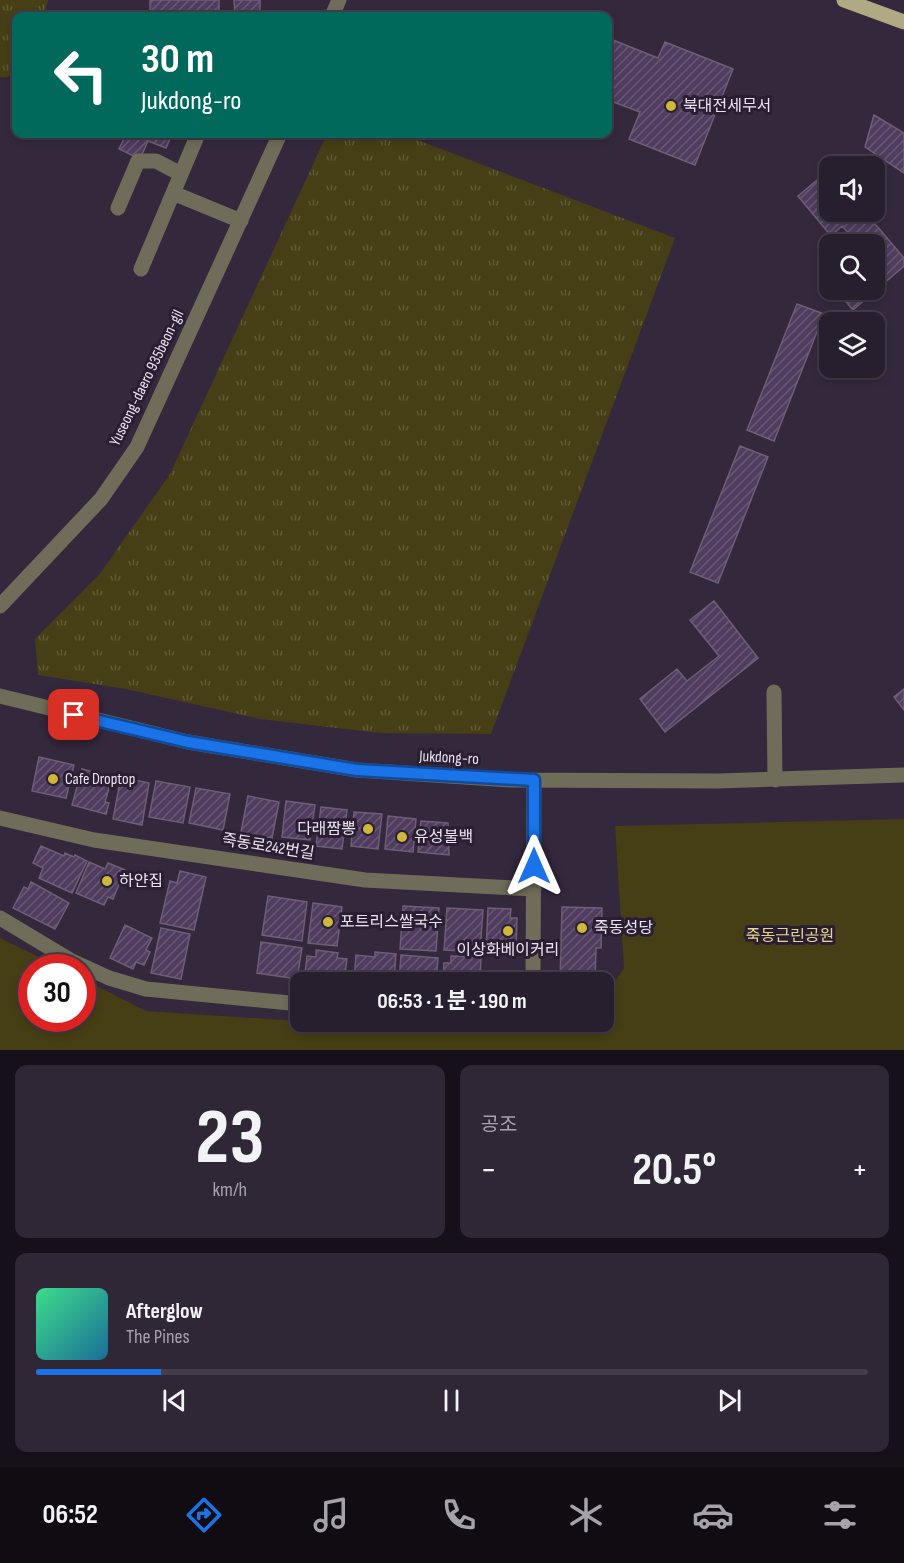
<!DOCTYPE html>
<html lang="ko">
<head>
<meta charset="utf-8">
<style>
  body { margin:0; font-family:"Sofia Sans Condensed","Noto Sans KR",sans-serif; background:#2f2736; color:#f1f3f6; height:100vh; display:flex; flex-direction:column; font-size:22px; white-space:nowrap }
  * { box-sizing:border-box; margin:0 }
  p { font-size:20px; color:#a4a2aa }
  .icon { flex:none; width:33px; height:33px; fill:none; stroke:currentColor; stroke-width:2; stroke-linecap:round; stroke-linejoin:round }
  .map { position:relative; height:1050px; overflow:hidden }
  .panel { display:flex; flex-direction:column; gap:15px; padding:15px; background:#151019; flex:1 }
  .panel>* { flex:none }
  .hud { position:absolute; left:12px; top:12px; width:600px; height:126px; border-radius:12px; box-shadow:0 3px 9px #0003,0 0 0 2px #433c4a; background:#00695c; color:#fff; overflow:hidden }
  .fabs { position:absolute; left:819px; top:156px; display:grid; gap:12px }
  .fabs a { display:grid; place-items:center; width:66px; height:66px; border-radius:12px; background:#271e2e; box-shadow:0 3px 9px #0003,0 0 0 2px #433c4a; font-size:30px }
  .speed { position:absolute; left:18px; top:954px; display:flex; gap:12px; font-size:30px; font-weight:700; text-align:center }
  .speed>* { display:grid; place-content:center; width:78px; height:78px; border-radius:50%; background:#271e2e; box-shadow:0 3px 9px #0003,0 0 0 2px #433c4a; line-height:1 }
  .speed .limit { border:9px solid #d22; background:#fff; color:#111 }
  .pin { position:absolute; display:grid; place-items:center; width:51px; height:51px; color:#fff; margin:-26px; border-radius:12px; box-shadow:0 3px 9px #0006 }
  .me { position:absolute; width:66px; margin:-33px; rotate:0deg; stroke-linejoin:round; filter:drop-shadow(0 0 4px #0008) }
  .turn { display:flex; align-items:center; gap:21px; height:126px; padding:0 30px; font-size:27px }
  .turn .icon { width:78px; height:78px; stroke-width:2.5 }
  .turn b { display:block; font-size:42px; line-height:51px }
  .big { font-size:45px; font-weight:700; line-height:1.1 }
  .panel .card { flex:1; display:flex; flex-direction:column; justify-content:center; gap:9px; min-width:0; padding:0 21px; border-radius:12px; background:#2f2736 }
  .panel .dial { align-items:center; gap:0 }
  .dial b { font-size:78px; line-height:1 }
  .song { display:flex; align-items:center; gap:18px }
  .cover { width:72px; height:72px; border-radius:9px; background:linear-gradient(135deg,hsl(150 70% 55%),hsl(200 70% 35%)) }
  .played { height:6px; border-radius:3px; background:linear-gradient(90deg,#1a73e8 15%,#433c4a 15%) }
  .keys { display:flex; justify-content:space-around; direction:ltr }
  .heat { display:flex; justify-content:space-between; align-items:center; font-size:33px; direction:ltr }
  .panel .tiles { flex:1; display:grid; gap:15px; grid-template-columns:1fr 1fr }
  .card:last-child { grid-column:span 2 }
  .trip { position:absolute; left:290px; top:972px; width:324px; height:60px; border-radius:12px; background:#271e2e; box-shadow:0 3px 9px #0003,0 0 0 2px #433c4a; font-weight:700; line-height:60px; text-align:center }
  .tab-bar { display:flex; height:96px; justify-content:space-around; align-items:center; background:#100c12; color:#a4a2aa }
  .tab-bar .icon { width:42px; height:42px }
  .tab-bar .current { color:#1a73e8 }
  .tab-bar b { font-size:27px; color:#f1f3f6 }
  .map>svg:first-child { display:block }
</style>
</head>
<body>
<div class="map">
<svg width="904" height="1050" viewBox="0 0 904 1050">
  <defs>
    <pattern id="grass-tufts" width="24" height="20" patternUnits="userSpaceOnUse" patternTransform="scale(1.5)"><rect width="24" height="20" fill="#463e14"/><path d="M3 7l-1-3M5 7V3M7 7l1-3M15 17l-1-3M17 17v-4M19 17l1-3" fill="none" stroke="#615a36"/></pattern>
    <pattern id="building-hatch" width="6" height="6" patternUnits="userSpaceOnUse" patternTransform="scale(1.5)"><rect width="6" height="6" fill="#503c5e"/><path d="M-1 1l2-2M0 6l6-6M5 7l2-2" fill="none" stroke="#695875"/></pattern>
  </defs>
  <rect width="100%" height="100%" fill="#34283d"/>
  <path fill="url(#grass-tufts)" d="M0,0H48L44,16H16V66L8,77H0Z
    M327,134H402L675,238L491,734L380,733L260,719L126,689L38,675L35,639L99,575L170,474Z"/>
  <path fill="#463e14" d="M904,819V1050H0V938L59,967L32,968V1018H82L83,979L146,1011L480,1033L532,1022H603V999L624,968L615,826Z"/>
  <path fill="url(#building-hatch)" stroke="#6c5f76" stroke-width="1.5" d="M150,0H219V16H150Z
    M234,0H260V16H235Z
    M608,38L658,58L665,42L733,69L695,165L629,139L640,112L608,100Z
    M874,115L904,133V173L865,147Z
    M126,134H172L166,148L148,141L140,159L119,149Z
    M829,170L830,212H865L904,258V266L853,310L836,290H874V244H858L842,226L831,236L798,196Z
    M797,304L824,314L774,441L747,430Z
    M740,446L768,457L718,583L690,572Z
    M714,601L758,658L665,732L640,699L677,669L687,681L719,656L690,620Z
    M904,689V710L894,697Z
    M39,757L74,765L66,798L32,791Z
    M82,769L112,777L105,802L109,803L106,814L72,805Z
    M121,777L149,783L142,825L113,819Z
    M156,781L190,787L183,823L149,817Z
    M196,788L230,794L223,830L189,823Z
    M248,796L279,802L272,838L241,832Z
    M286,801L315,805L310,840L282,837Z
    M321,807L347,810L342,849L316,846Z
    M354,812L382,814L378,849L351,846Z
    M388,816L416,819L413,852L385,849Z
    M421,821L448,823L449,855L418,852Z
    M41,846L64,856L65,853L74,857L75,855L87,861L72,893L39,878L43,868L33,863Z
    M89,862L105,869L108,863L125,870L113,899L108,897L104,905L76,893Z
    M180,871L206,877L194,930L160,923L170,881L177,883Z
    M31,882L69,903L55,929L13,908L24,887L28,889Z
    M268,896L307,902L302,941L262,935Z
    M313,903L342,907L337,946L308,943Z
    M403,906L439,908L436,951L400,949Z
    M562,907L602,908L601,948H596L595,982H560Z
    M447,908L483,910L480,952L444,950Z
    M488,908L511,909L510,918H517L516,951L486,950Z
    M125,925L152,938L146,950L150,952L144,965L136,962L133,969L110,958Z
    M161,928L190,934L181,979L151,973Z
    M261,942L302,948L297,979L257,973Z
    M316,950L338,953L337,958L347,959L344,981L304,982L307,956L316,957Z
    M375,952L396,954L394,982H354L356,955L375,957Z
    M401,955L438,958L436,982H399Z
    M451,956L481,957L480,982H443L444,963H451Z"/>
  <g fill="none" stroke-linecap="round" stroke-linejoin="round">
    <path stroke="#6f6c59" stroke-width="15" d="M332,16L339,0
      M173,193L241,221
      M118,208L138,161H156L181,174
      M141,269L198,134
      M0,606L101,499L137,447L280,134
      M774,692L775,780
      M0,696L188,742L357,770L512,780L718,781L904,775
      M0,818L94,840L365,880L534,889
      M0,918L70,960L109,978L146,989L300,1004
      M533,982L534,780"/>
    <path stroke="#b0a983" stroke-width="15" d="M844,0L904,22"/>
  </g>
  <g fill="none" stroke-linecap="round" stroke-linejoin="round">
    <defs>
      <path id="route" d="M74,715L188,742L357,770L534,780V866"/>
    </defs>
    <use href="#route" stroke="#114b97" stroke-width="15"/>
    <use href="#route" stroke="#1a73e8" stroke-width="10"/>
  </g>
  <g fill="#cfb837" stroke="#2a1e32" stroke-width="2">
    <circle cx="671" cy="106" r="6"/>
    <circle cx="53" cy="779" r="6"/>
    <circle cx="368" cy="829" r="6"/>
    <circle cx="402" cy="837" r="6"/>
    <circle cx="107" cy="881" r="6"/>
    <circle cx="328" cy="922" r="6"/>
    <circle cx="582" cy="928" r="6"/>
    <circle cx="508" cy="931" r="6"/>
  </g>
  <g text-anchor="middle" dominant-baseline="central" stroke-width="6" stroke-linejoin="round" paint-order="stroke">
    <g font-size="16" fill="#eae3f0" stroke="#2a1e32" text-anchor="start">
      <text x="683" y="106">북대전세무서</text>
      <text x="65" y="779">Cafe Droptop</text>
      <text x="356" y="829" text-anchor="end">다래짬뽕</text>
      <text x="414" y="837">유성불백</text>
      <text x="119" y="881">하얀집</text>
      <text x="340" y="922">포트리스쌀국수</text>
      <text x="594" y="928">죽동성당</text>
      <text x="508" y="950" text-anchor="middle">이상화베이커리</text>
    </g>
    <g font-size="16" fill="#eae3f0" stroke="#2a1e32">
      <text transform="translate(147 378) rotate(-64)">Yuseong-daero 935beon-gil</text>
      <text transform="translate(449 758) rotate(3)">Jukdong-ro</text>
      <text transform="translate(268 847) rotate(9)">죽동로242번길</text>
    </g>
    <g font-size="16" fill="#e5d790" stroke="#2a1e32">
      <text x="790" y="936">죽동근린공원</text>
    </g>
  </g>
</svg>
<div class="fabs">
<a><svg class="icon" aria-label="sound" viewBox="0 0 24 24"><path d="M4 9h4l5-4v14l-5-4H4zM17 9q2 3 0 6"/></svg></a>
<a><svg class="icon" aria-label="search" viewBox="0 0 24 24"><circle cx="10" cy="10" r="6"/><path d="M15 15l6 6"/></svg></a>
<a><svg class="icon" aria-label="layers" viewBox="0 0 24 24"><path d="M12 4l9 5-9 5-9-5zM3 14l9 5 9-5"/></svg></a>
</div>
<div class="speed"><div class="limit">30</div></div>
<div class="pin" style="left:74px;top:715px;background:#d93025"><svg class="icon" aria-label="arrive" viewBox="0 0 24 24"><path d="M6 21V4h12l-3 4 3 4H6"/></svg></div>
<svg class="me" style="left:534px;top:866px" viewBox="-20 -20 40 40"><path d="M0-17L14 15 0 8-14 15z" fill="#1a73e8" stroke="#fff" stroke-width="4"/></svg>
<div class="trip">06:53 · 1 분 · 190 m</div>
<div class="hud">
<div class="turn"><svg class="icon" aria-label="left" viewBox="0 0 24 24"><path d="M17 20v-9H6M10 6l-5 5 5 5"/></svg><div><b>30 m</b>Jukdong-ro</div></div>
</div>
</div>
<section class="panel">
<div class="tiles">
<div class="card dial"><b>23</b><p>km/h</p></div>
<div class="card"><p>공조</p>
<div class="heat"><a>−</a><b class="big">20.5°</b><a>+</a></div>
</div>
<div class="card">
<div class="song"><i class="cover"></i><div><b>Afterglow</b><p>The Pines</p></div></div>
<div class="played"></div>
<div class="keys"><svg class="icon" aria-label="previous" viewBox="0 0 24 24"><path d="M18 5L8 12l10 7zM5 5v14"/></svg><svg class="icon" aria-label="pause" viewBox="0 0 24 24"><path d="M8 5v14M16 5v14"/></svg><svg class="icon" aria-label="next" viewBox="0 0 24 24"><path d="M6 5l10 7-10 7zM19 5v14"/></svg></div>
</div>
</div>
</section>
<nav class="tab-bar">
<b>06:52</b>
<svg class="icon current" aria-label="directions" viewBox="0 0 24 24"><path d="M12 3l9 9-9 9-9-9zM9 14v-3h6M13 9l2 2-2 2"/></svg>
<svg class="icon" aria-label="music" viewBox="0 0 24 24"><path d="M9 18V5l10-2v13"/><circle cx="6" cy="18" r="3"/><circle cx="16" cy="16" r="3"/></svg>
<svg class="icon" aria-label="phone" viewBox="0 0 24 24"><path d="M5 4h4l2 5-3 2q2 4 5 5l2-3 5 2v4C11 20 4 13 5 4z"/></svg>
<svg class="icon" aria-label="climate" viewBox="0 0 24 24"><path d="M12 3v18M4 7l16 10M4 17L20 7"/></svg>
<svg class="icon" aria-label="car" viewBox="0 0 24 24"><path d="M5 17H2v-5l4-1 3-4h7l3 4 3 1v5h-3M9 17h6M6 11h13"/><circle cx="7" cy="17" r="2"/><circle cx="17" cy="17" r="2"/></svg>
<svg class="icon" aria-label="filters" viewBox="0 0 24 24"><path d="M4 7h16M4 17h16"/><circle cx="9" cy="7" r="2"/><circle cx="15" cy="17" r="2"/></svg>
</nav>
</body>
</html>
